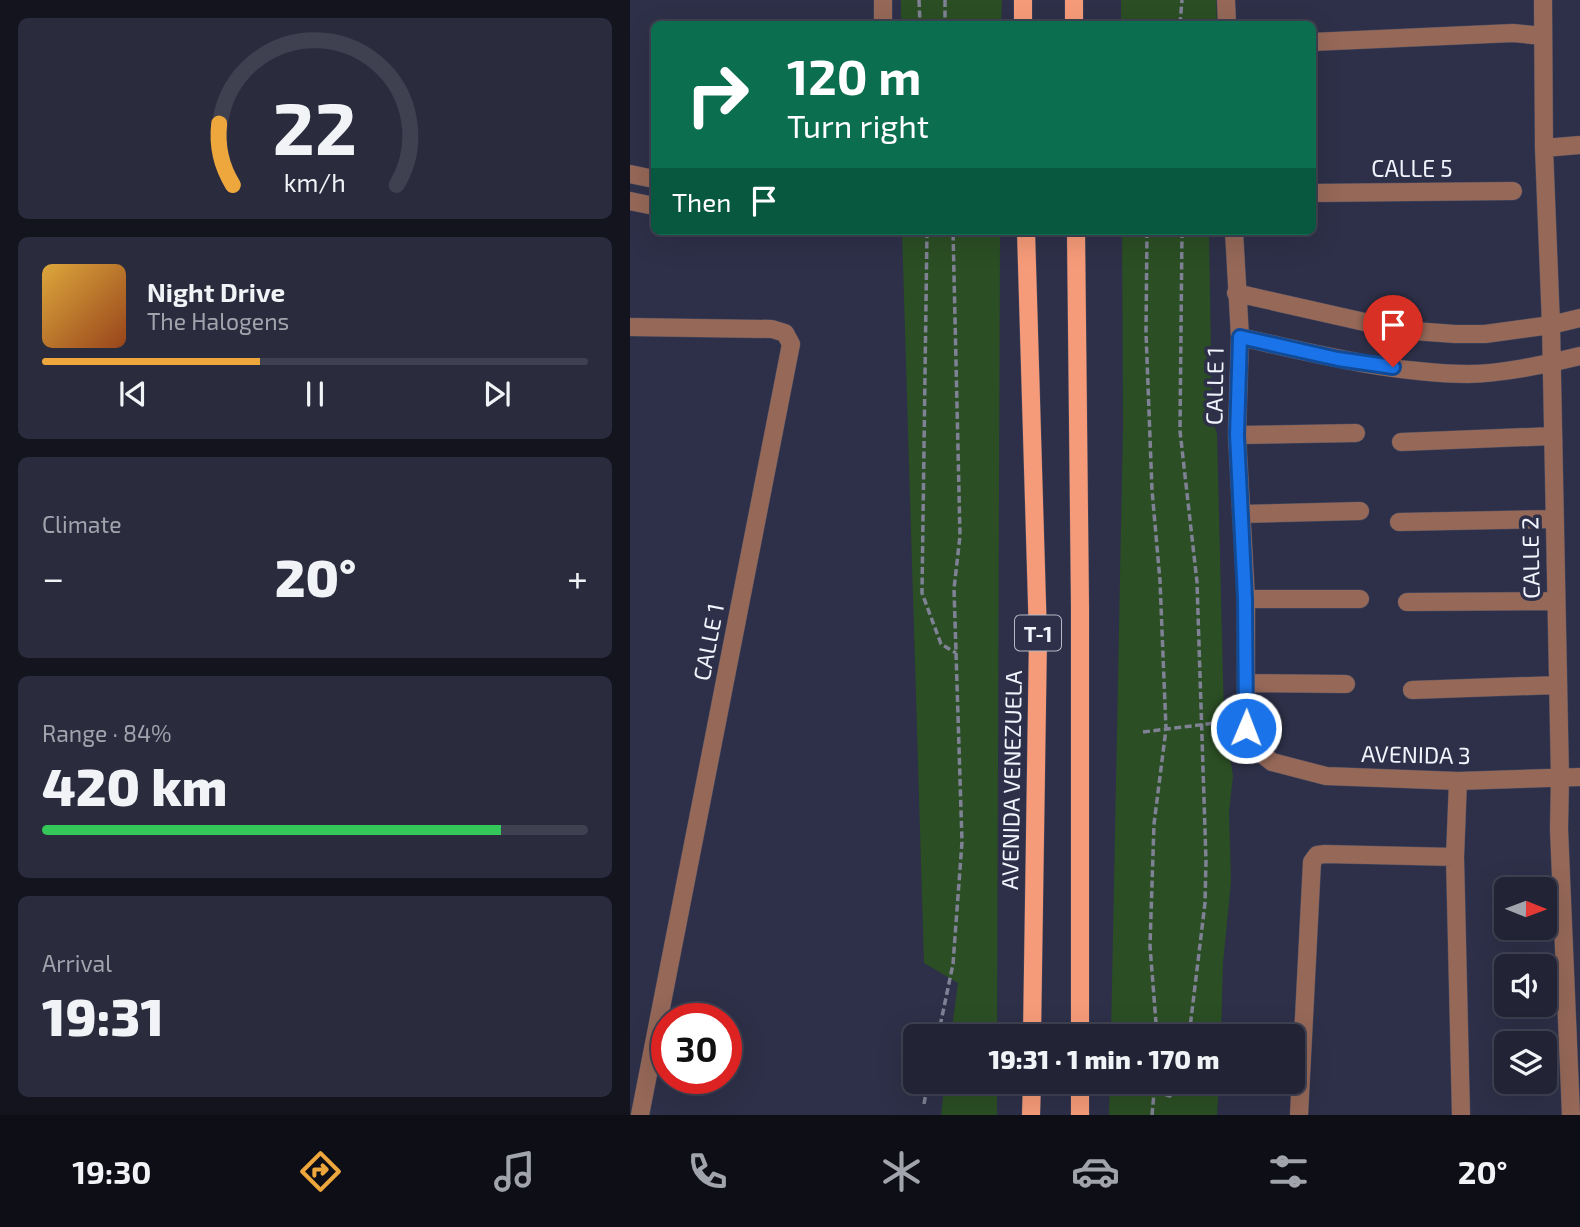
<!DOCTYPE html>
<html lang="en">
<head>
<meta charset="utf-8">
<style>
  body { margin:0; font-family:"Exo 2",sans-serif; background:#2a2c3e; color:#f1f3f6; height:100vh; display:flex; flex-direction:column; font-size:26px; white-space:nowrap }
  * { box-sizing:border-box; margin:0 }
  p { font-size:23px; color:#a2a4ad }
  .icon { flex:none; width:38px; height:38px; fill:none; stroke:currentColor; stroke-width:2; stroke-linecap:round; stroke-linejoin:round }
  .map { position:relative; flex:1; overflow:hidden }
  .panel { display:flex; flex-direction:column; gap:18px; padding:18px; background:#13141e; width:630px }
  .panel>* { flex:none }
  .top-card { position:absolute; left:21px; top:21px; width:665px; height:214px; border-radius:10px; box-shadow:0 7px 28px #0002,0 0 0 2px #3f4151; background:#0b6e4f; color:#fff; overflow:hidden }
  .needle { width:46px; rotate:91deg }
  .controls { position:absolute; left:864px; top:877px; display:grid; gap:14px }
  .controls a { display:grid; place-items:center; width:63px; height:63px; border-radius:10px; background:#222436; box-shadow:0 7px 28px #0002,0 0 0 2px #3f4151; font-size:35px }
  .speed { position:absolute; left:21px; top:1003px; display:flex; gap:14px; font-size:35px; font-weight:700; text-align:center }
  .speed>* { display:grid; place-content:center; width:91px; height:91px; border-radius:50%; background:#222436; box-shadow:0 7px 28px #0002,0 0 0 2px #3f4151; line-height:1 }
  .speed .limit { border:10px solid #d22; background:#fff; color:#111 }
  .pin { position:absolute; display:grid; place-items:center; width:60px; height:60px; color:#fff; margin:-72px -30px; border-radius:50% 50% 50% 0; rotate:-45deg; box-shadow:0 0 7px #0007 }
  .pin .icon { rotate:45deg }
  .me { position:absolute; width:77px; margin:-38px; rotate:1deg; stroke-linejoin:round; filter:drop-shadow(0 0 5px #0008) }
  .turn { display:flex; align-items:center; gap:24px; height:147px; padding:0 21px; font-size:32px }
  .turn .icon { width:91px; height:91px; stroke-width:2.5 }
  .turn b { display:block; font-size:49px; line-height:60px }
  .then { display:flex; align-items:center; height:66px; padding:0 21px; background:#0003; gap:14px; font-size:26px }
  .big { font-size:52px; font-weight:800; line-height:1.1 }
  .panel .tile { flex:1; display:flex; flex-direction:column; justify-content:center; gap:10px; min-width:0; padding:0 24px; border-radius:10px; background:#2a2c3e }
  .panel .dial { align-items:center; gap:0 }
  .dial svg { height:182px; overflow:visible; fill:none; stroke:#3f4151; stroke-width:7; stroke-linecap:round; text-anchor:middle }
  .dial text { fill:#f1f3f6; stroke:none }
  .song { display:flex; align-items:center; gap:21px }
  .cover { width:84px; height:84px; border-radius:10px; background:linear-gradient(135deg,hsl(40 70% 55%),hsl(20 70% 35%)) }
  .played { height:7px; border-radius:4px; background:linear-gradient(90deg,#eea73c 40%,#3f4151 40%) }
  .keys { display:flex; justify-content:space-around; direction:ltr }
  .heat { display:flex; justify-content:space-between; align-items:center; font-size:38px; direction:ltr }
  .charge { height:10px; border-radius:5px; background:linear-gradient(90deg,#34c759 84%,#3f4151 0) }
  .trip { position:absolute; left:273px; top:1024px; width:402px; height:70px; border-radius:10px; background:#222436; box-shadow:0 7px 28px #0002,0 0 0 2px #3f4151; font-weight:800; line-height:70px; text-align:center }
  .tab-bar { display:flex; height:112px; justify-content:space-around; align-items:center; background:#0e0e16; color:#a2a4ad }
  .tab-bar .icon { width:49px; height:49px }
  .tab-bar .selected { color:#eea73c }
  .tab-bar b { font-size:32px; color:#f1f3f6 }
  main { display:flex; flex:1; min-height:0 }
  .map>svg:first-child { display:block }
</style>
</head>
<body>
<main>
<section class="panel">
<div class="tile dial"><svg viewBox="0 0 100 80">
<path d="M14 69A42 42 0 1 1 86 69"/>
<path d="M14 69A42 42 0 0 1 8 42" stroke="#eea73c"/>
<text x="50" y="56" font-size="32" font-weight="700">22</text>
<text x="50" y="72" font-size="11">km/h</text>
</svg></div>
<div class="tile">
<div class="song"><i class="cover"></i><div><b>Night Drive</b><p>The Halogens</p></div></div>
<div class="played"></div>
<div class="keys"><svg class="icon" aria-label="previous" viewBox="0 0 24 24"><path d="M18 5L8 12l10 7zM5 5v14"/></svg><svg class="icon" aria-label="pause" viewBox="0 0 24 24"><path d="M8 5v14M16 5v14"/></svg><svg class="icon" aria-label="next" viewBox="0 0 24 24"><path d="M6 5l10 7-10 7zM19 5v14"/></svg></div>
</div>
<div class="tile"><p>Climate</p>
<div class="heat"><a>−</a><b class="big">20°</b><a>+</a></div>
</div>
<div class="tile"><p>Range · 84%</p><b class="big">420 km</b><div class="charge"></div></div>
<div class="tile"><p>Arrival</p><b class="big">19:31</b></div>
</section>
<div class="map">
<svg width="950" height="1115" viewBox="0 0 950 1115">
  <rect width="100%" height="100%" fill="#2d3048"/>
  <path fill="#2b4e24" d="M271,0H372L371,24H271Z
    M491,0H586L587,24H491Z
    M272,231H370L367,1036H321L328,983L294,963Z
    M492,231H579L582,417L587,434L594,718L603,776L599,812L601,882L593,963L591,1036H481L493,425Z
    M315,1082H367V1115H311Z
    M480,1082H589L587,1115H479Z"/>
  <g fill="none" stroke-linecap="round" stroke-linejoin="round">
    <defs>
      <path id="street" d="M253,0V24
        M596,0L597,24
        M913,0L914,148L921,325L930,778L929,829L941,1115
        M682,42L883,33L913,36
        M914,148L950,145
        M0,174L24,179
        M682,193L883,191
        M0,201L24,206
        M604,231L610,337L607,435L616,599V728L627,750L642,762L696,776L828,781L950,777
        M606,293L770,330L825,334H855L921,325L950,318
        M0,327L142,329L155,333L161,344L10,1115
        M610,337C685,354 761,373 838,374C870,374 919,364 950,356
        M607,435L726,433
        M771,442L923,436
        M611,514L730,511
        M769,522L923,519
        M616,599H730
        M777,602L925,601
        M616,683L716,684
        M782,690L927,685
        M828,781L825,857L831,1115
        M669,1115L682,862L687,855L695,854L825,857"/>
      <path id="primary" d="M393,0V24
        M444,0V24
        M396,231L408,637L402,1036
        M446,231L450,607V1036
        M450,1082V1115
        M401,1115L402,1082"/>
    </defs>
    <use href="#street" stroke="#494b61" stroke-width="19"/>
    <use href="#primary" stroke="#494b61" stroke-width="19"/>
    <path stroke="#7f8294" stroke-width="3.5" stroke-dasharray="7 3.5" stroke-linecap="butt" d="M289,0L290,24
      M315,0V24
      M550,24L552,0
      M297,231L292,593L311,644L326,653
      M517,231L516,333L522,490L530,581L536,729L524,824L520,946L527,1036
      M552,231L550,431L567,582L576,861L575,903L559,1036
      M513,732L593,722
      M308,1036L323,964L332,842L324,589L330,536L323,231
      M524,1091L540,1096L549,1082
      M294,1104L298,1082
      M522,1115L525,1082"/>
    <use href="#street" stroke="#956858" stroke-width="18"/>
    <use href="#primary" stroke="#f69b79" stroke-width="18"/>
  </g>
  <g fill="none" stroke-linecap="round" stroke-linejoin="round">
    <defs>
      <path id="route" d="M616,728L615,599L607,435L610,337L708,359L763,367"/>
    </defs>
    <use href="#route" stroke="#114b97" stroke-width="18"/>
    <use href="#route" stroke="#1a73e8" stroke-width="12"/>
  </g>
  <g text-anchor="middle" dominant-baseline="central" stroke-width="7" stroke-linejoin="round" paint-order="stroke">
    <rect fill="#2d3048" stroke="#b7b9c7" stroke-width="2" x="385" y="615.5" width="46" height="35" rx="5"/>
    <g font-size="21" font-weight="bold" fill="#f2f4fd">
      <text x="408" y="633">T-1</text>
    </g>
    <g font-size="23" fill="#f2f4fd" stroke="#2d3048">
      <text x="782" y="168">CALLE 5</text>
      <text transform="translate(584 386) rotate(-89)">CALLE 1</text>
      <text transform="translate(900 558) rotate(-91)">CALLE 2</text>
      <text transform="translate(78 642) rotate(-79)">CALLE 1</text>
      <text transform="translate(786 754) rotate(1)">AVENIDA 3</text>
      <text transform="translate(381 780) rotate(-89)">AVENIDA VENEZUELA</text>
    </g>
  </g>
</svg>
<div class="controls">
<a><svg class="needle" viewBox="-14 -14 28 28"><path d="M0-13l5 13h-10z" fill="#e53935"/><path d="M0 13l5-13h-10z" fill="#a2a4ad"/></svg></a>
<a><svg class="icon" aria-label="sound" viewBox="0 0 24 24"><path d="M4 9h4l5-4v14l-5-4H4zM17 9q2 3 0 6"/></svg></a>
<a><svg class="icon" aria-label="layers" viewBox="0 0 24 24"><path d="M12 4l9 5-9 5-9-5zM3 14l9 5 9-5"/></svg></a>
</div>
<div class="speed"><div class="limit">30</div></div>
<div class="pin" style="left:763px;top:367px;background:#d93025"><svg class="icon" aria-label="arrive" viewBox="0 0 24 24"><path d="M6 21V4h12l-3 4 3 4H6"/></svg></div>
<svg class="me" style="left:616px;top:728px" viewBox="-20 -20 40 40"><circle r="17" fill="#1a73e8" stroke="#fff" stroke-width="3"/><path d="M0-11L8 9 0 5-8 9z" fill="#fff"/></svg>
<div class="trip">19:31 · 1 min · 170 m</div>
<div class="top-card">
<div class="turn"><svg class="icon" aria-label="right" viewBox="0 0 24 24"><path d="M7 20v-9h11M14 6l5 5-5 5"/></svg><div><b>120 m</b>Turn right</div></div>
<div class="then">Then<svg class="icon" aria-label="arrive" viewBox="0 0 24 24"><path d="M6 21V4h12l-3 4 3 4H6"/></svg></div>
</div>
</div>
</main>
<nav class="tab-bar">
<b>19:30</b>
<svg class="icon selected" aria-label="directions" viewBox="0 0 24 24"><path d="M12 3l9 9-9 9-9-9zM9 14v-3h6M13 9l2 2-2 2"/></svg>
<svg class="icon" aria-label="music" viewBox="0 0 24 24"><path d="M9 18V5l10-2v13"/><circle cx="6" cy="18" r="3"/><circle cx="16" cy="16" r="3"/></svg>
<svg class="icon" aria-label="phone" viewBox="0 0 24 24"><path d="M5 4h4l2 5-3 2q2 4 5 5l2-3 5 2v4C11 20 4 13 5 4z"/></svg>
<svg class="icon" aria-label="climate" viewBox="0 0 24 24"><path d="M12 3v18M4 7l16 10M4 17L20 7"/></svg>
<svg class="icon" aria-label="car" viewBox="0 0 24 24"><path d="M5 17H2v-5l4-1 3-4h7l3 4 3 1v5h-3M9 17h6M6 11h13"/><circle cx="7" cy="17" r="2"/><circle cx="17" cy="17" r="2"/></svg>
<svg class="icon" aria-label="filters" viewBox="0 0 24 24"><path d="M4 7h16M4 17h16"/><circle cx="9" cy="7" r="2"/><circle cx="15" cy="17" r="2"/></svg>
<b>20°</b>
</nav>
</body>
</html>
